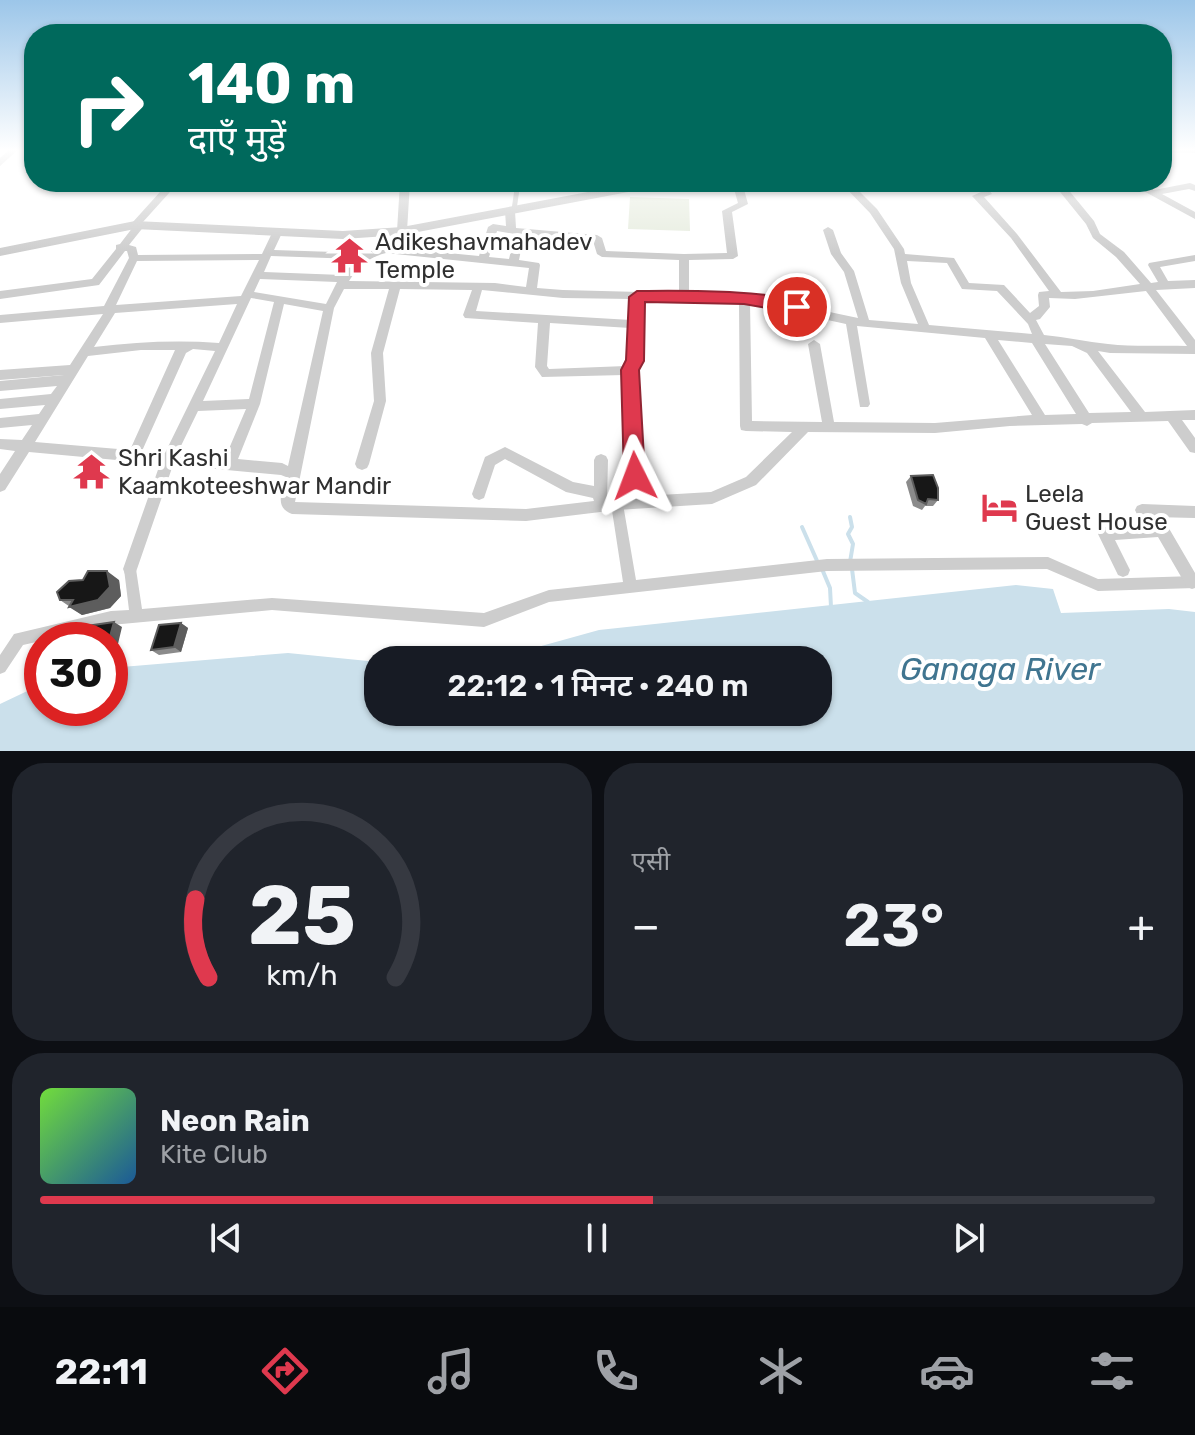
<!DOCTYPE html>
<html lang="hi">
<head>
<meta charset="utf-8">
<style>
  body { margin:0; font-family:Rubik,"Noto Sans Devanagari",sans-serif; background:#20242c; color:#f1f3f6; height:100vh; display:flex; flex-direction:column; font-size:30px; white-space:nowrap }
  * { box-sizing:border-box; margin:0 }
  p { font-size:26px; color:#9ea1a6 }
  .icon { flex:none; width:44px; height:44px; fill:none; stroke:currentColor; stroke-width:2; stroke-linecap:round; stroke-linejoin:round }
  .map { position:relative; height:751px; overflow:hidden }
  .sheet { display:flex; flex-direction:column; gap:12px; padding:12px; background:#0d0f14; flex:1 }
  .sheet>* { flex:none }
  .top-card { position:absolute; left:24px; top:24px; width:1148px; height:168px; border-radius:32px; box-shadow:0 2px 6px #0004; background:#00695c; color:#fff; overflow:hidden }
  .speed { position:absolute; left:24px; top:622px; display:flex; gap:16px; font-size:40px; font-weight:700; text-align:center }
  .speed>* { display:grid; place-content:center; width:104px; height:104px; border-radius:50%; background:#171b24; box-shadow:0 2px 6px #0004; line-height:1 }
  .speed .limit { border:12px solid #d22; background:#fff; color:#111 }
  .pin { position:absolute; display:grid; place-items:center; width:68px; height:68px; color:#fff; margin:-34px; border:4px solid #fff; border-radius:50%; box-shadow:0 2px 8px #0007 }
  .me { position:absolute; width:88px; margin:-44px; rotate:357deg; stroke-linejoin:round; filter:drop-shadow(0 0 6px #0008) }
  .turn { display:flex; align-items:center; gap:28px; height:168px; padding:0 32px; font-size:36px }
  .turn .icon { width:104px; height:104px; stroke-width:2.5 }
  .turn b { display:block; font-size:56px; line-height:68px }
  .big { font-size:60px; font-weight:600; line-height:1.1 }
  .sheet .widget { flex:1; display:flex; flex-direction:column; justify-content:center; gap:12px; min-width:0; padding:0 28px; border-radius:32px; background:#20242c }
  .sheet .dial { align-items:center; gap:0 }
  .dial svg { height:208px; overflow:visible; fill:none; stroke:#363941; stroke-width:7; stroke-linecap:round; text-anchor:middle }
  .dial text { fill:#f1f3f6; stroke:none }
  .song { display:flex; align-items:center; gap:24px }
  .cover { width:96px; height:96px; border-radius:12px; background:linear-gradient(135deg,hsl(100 70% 55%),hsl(210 70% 35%)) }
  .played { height:8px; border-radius:4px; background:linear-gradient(90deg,#df394e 55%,#363941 55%) }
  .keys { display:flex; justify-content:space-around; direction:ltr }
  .heat { display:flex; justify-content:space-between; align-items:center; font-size:44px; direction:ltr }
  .sheet .tiles { flex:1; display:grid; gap:12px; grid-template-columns:1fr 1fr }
  .widget:last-child { grid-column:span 2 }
  .trip { position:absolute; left:364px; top:646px; width:468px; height:80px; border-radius:32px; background:#171b24; box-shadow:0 2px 6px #0004; font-weight:600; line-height:80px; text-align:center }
  .tabs { display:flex; height:128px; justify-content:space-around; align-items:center; background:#090b0e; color:#9ea1a6 }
  .tabs .icon { width:56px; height:56px }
  .tabs .current { color:#df394e }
  .tabs b { font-size:36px; color:#f1f3f6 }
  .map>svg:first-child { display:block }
</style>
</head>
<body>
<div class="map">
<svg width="1195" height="751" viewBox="0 0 1195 751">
  <rect width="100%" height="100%" fill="#fff"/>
  <path fill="#e6ecde" d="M630,197L689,199L690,231L628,229Z"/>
  <path fill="#cbe0eb" d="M1016,585L1053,589L1061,613L1169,609L1195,612V751H0V704L42,684V708H110V668L288,653L378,662V712H818V660H491L599,630Z"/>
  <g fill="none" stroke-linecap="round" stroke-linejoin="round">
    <path stroke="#cbe0eb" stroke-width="4" d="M850,517L852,527L848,534L853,544L850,562
      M802,527L818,563
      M822,569L830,588L831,607
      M852,569L855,593L868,602"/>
    <path stroke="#cdcdcd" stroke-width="5" d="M514,210L518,182"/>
    <path fill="#cdcdcd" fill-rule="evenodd" d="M617,499L621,500L623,504L636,580L827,559L1048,557L1098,579L1195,576V588L1098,591L1047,569L827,571L549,602L484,627L272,610L111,625L23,645L5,672L0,674V655L14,634L111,611L129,610L124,569L126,565L130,563L134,565L136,569L142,609L272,598L484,613L549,590L623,582L611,504L613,500Z"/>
    <path fill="#cdcdcd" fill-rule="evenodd" d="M10,149H19L0,166V158Z
      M169,182H179L142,223L145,225L129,245L136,247L138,255L262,254L272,233L277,230L282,233L274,250L365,253L386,247L479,256L488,227L493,224L506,226L505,211L510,208L515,211L516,228L597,235L602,238L606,251L684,254L727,253L722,211L738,203L732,182H742L748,204L732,212L738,256L733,259L689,260V293L744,294L858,318L844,272L831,254L823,230L828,227L833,230L841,253L854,271L869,320L918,324L901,283L894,249L870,213L840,182H850L877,209L904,249L905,254L954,258L969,283L1004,285L1030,313L1039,306L1038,295L1039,292L1049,291L1011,238L972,196L981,192L973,182H983L992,194L984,197L1017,234L1061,292L1093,291L1140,284L1116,257L1093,238L1086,224L1052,182H1062L1094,221L1100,234L1124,252L1151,283L1158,282L1148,265L1149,263L1195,255V261L1160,267L1168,281L1195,280V288L1156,290L1195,340V354L1110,353L1098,351L1145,412L1195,410V420H1182L1195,438V453L1190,452L1168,421L1092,423L1087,426L1082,424L1010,426L935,433L808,432L756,485L712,504L617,510L526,521L292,514C274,507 282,493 286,477L281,475L173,465L137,569L135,574L130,576L125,574L123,569L160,464L29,452L5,490L0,492V474L15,451L0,449V439L22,440L32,425L0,428V418L39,414L45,405L0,409V399L51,394L57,386L0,391V381L64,375L0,380V370L70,365L103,314L0,323V315L104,306L129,258L127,251H125L99,285L0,299V291L92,279L116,249V245L120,244L133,227L130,225L132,223ZM497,231L515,234L509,259L489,257ZM524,235L593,241L597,254L602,257L679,260V293L563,290L537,288L540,265L539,263L519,260ZM386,253L529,268L526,287L495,283L349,281C358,267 369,257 386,253ZM271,256L356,259L342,275L264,272ZM259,260L241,296L116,305L137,261ZM907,261L947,263L962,289L997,291L1028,324L1032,334L929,325L911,283ZM260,279L337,282L326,304L254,292ZM344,289H389L371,353L374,401L355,464L357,468L362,470L367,468L369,464L386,401L383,353L400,289L472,290L463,315L465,318L538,323L535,367L542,377L624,375L629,497L607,499L608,460L606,456L601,454L596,456L594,460V486L573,482L505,447L485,457L472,494L474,498L479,500L484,498L495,465L505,459L566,492L593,498L594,501L526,509L295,502L334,308ZM482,290L563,298L632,299L631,320L476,311ZM1146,291L1187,346C1161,345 1134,347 1108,344C1086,342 1067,337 1044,335L1036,320L1040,319L1050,307L1049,298L1075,299ZM251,298L274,302L249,399L203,401ZM642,299L739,302L740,426L741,430L746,431L792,432L746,477L711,492L643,496L636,370L641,361ZM750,303L846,324L860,407H868L870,404L857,326L985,338L1032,415L935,423L834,422L820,344L814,340L808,344L822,422L752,421ZM237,304L219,343C177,340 136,342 94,347L115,313ZM284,304L323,311L288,466L282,463L238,459L260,404ZM550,323L630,328L629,361L626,366L549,369L547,366ZM998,340L1032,343L1076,414L1045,415ZM1045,344L1072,346L1087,353L1131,412L1089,413ZM193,349L215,351L165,453L142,451L186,353ZM141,350H175L130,450L35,442L88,356ZM246,409L225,458L177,454L198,411Z
      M400,182H410L407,231L402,234L397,231Z
      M1127,182H1139L1154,190L1190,183L1195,185V191L1189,189L1162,194L1195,212V219Z
      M1142,504L1195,506V518L1153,517L1157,524L1167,525L1195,573V588L1192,589L1187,587L1158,537L1115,540L1130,570L1128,575L1123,577L1118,575L1098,534L1100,529L1105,527L1142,525L1135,510L1137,506Z"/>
    <path fill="#cdcdcd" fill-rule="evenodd" d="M1162,149H1195V153L1162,152Z
      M641,182H666L660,186L402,235L343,239L135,229L0,256V248L135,221L343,231L402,227Z"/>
  </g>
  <path fill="#8b8b8b" d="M911,476L938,500L933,506H925L922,510L913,506L906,482Z
    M119,580L121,596L110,608L82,615L60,600Z
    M181,623L188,628L181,652L159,655L151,650Z"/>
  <path fill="#5d5d5d" d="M107,571L119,580L121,596L110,608L82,615L69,607Z
    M114,622L122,627L113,665H110L109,640Z
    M181,623L188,628L181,652L174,647Z"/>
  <path fill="#171717" stroke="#5d5d5d" stroke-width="2" d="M933,475L938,488V500L928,499L926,504L918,500L911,476Z
    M88,571H107L110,587L98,600L69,607L73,600H60L57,592L69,581L83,580Z
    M114,622L109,640H84L87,626Z
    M181,623L174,647L151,650L159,625Z"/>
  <linearGradient id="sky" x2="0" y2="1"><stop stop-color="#9cc6e9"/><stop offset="0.59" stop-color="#fff"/><stop offset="1" stop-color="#fff" stop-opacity="0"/></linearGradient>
  <rect width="1195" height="254" fill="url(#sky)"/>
  <path fill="#df394e" stroke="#912533" stroke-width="2" d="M637,291C667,291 788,288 805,307L797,313L744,304L645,302L644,361L639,370L645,476L635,484L624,476L621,370L626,360L629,297Z"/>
  <defs>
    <symbol id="temple-bare" viewBox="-9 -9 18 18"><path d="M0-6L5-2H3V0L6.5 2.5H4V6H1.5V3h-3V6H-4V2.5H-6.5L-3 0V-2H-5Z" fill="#df394e" stroke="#fff" stroke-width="2.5" paint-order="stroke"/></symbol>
    <symbol id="hotel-bare" viewBox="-9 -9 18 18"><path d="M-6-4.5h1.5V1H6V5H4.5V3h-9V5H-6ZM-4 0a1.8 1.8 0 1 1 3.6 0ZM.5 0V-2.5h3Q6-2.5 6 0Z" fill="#df394e" stroke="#fff" stroke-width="2.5" paint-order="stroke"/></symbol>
  </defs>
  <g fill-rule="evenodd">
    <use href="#temple-bare" x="324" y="230" width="51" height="51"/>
    <use href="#temple-bare" x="66" y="446" width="51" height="51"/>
    <use href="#hotel-bare" x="974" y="482" width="51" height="51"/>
  </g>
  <g text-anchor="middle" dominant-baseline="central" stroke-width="8" stroke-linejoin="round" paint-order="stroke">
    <g font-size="24" fill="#303030" stroke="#fff" text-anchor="start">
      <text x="375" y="242">Adikeshavmahadev<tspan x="375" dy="28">Temple</tspan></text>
      <text x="118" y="458">Shri Kashi<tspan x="118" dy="28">Kaamkoteeshwar Mandir</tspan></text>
      <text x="1025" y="494">Leela<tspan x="1025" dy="28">Guest House</tspan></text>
    </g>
    <g font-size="32" font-style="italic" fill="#407590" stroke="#fff">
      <text x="1000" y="669">Ganaga River</text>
    </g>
  </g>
</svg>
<div class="speed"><div class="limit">30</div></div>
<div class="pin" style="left:797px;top:307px;background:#d93025"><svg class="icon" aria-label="arrive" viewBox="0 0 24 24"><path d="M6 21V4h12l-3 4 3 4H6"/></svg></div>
<svg class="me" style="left:635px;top:476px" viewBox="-20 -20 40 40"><path d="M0-17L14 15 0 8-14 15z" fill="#df394e" stroke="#fff" stroke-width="4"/></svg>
<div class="trip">22:12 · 1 मिनट · 240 m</div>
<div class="top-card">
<div class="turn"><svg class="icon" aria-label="right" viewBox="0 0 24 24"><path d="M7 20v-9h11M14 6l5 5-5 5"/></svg><div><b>140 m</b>दाएँ मुड़ें</div></div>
</div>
</div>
<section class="sheet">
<div class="tiles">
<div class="widget dial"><svg viewBox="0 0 100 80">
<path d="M14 69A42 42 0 1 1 86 69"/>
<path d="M14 69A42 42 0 0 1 9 39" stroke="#df394e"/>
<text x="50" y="56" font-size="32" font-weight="700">25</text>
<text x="50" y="72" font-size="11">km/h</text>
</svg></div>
<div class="widget"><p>एसी</p>
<div class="heat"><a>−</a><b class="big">23°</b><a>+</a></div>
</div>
<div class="widget">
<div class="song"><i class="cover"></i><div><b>Neon Rain</b><p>Kite Club</p></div></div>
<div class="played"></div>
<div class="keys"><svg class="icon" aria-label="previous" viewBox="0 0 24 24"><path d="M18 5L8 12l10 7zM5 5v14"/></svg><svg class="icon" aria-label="pause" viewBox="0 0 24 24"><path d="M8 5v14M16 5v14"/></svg><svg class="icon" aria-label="next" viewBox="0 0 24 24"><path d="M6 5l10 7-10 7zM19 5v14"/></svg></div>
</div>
</div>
</section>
<nav class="tabs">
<b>22:11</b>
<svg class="icon current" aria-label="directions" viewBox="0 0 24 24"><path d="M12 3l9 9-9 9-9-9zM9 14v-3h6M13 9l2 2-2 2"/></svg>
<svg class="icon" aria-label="music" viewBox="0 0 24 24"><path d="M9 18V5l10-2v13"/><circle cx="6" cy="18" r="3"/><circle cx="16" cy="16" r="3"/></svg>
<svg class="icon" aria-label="phone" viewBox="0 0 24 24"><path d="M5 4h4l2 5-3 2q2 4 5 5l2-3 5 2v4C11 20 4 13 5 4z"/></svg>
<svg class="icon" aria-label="climate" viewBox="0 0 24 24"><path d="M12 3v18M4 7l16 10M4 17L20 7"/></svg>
<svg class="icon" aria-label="car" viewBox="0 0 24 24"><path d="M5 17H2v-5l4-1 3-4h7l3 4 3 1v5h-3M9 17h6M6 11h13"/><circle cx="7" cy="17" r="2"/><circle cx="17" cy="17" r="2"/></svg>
<svg class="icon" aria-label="filters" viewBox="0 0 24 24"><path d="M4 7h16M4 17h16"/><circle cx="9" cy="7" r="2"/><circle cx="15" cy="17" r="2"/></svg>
</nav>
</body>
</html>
